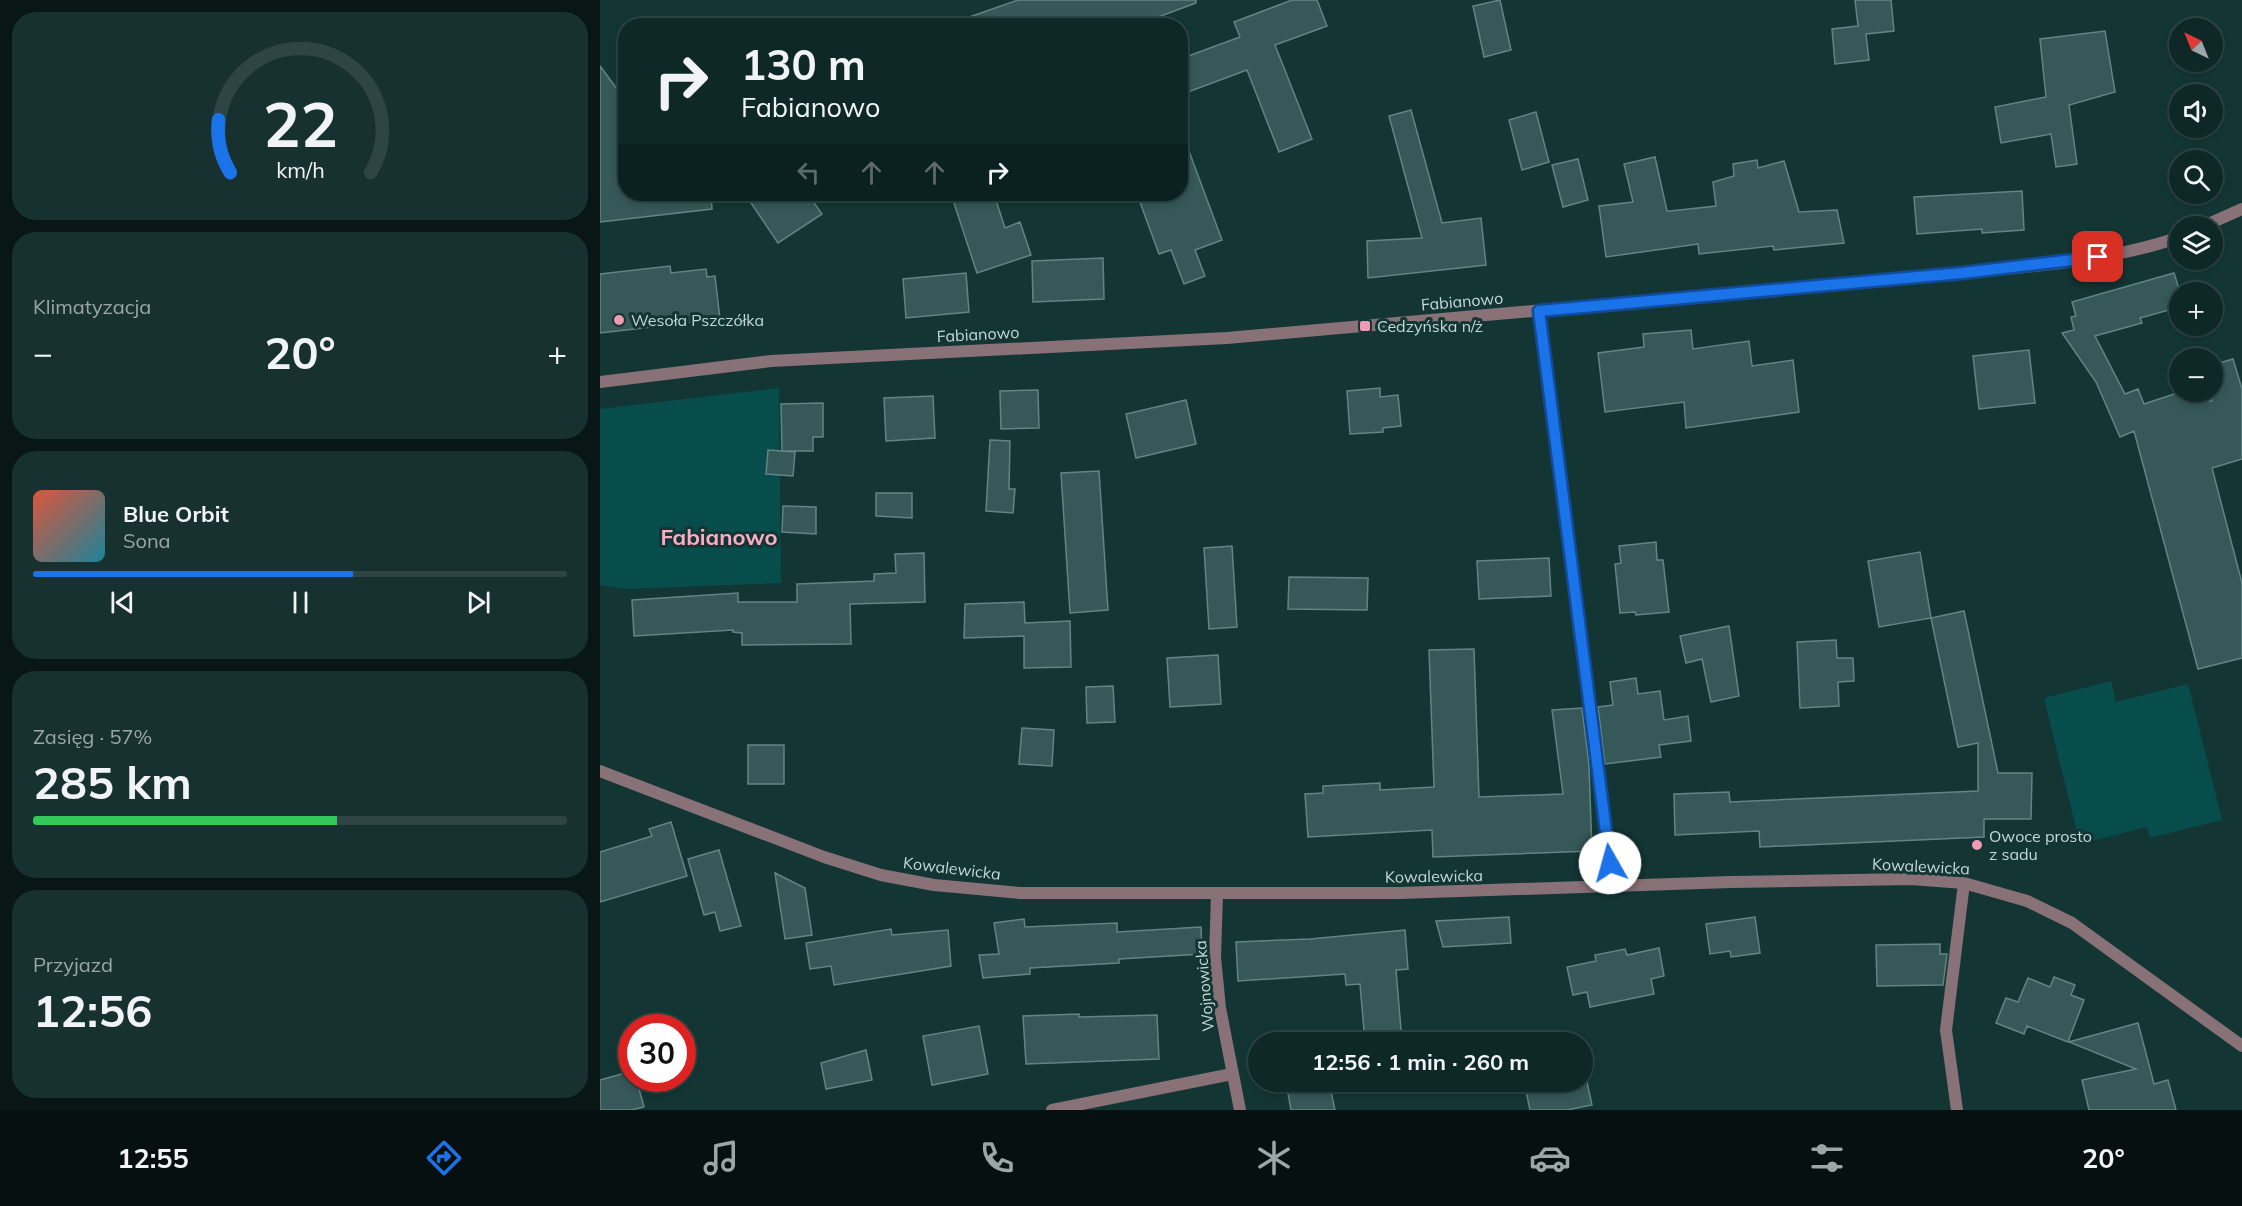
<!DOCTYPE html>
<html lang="pl">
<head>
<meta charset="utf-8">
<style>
  body { margin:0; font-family:Mulish,sans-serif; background:#173030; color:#f1f3f6; height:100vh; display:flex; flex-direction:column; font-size:22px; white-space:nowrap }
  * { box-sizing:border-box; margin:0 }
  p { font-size:20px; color:#9ba6a8 }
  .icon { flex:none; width:33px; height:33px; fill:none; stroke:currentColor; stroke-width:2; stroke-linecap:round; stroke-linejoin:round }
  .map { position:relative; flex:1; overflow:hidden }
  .details { display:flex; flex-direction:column; gap:12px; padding:12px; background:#081616; width:600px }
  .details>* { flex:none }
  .guide { position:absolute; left:18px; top:18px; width:570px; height:183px; border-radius:24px; box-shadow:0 3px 9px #0003,0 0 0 2px #2e4445; background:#0e2828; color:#f1f3f6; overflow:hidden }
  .needle { width:39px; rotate:317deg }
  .controls { position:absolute; left:1569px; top:18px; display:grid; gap:12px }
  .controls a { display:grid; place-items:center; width:54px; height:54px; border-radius:50%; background:#0e2828; box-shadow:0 3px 9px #0003,0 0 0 2px #2e4445; font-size:30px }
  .speed { position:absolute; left:18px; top:1014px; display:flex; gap:12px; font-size:30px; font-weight:700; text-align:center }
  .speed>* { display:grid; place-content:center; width:78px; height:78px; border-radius:50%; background:#0e2828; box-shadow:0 3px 9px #0003,0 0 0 2px #2e4445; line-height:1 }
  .speed .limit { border:9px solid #d22; background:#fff; color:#111 }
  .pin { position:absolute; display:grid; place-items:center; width:51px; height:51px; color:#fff; margin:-26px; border-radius:12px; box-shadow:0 3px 9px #0006 }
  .me { position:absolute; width:66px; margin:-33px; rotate:353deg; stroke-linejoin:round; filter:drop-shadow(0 0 4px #0008) }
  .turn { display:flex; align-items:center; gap:21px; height:126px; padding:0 24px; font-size:27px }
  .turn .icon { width:78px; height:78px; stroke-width:2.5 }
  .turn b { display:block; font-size:42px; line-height:51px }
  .lanes { display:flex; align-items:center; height:57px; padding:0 24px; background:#0003; justify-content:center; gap:30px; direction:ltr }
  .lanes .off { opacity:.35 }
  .big { font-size:45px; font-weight:700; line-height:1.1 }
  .details .tile { flex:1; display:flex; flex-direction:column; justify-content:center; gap:9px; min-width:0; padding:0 21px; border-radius:24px; background:#173030 }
  .details .dial { align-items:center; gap:0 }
  .dial svg { height:156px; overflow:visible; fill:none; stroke:#2e4445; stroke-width:7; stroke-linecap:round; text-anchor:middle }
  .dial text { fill:#f1f3f6; stroke:none }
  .song { display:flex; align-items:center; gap:18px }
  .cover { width:72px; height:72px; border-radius:9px; background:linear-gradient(135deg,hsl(10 70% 55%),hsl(190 70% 35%)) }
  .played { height:6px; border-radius:3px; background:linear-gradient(90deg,#1a73e8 60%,#2e4445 60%) }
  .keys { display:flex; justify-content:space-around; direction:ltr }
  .heat { display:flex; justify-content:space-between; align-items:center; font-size:33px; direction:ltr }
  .charge { height:9px; border-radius:4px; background:linear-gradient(90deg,#34c759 57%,#2e4445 0) }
  .trip { position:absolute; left:648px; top:1032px; width:345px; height:60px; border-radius:30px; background:#0e2828; box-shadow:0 3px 9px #0003,0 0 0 2px #2e4445; font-weight:700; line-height:60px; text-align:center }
  .menu { display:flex; height:96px; justify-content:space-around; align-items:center; background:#061010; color:#9ba6a8 }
  .menu .icon { width:42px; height:42px }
  .menu .selected { color:#1a73e8 }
  .menu b { font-size:27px; color:#f1f3f6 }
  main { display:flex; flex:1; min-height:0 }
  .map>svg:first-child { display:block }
</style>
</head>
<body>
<main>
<section class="details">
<div class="tile dial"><svg viewBox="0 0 100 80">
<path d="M14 69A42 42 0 1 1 86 69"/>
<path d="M14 69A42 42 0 0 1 8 42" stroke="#1a73e8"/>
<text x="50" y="56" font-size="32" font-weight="700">22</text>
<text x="50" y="72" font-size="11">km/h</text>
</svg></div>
<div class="tile"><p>Klimatyzacja</p>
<div class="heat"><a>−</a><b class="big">20°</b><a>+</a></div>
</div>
<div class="tile">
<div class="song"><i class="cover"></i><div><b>Blue Orbit</b><p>Sona</p></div></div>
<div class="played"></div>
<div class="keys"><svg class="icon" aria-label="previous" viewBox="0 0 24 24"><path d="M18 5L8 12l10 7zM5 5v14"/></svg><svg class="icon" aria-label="pause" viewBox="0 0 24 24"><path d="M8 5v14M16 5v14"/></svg><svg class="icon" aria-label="next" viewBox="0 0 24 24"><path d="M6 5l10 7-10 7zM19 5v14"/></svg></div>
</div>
<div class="tile"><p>Zasięg · 57%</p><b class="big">285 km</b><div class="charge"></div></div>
<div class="tile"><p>Przyjazd</p><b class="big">12:56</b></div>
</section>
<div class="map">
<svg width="1642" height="1110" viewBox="0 0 1642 1110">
  <rect width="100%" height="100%" fill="#133635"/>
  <path fill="#064d4c" d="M179,388L181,583L26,589L0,585V409Z
    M1511,681L1516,702L1588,684L1622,820L1550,838L1547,827L1480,844L1444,698Z"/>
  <path fill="#365858" stroke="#618584" stroke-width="1.5" d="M418,0H596V3L534,26H356L355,22Z
    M692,0H717L727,26L675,45L712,139L679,152L647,70L580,95V59L640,37L634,22Z
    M900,0L911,50L884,57L873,6Z
    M1255,0H1291L1294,31L1266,34L1269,60L1235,64L1232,29L1258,26Z
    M1505,31L1515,92L1469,105L1477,164L1456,167L1451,134L1401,143L1395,107L1446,97L1440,39Z
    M0,66L26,101V194H111L112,209L0,222Z
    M811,110L842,223L881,218L886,265L768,278L767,241L822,238L789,116Z
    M936,112L949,162L922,170L909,120Z
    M580,135H583L622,240L595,250L605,276L584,284L571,250L559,254L537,194H580Z
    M1055,157L1067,211H1070L1116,206L1113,182L1134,176L1133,164L1157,160L1158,168L1184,161L1199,212L1237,210L1244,243L1174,250L1173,246L1099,254L1098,244L1006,257L999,206L1033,202L1024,164Z
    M978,159L988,200L963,207L952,165Z
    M1422,191L1424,230L1382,233V229L1317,234L1314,197Z
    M145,194H208L222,214L178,243Z
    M351,194H394L405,228L420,222L431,255L377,273Z
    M503,258L504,299L433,302L432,261Z
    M70,266L71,273L106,269L107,277L115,276L120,319L0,333V274Z
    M366,273L369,312L306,318L303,279Z
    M1574,273L1580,292V307L1540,318L1542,323L1495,336L1525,394L1538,389L1544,404L1580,392H1606L1609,401H1612V365L1633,359L1642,389V459L1612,468L1642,583V658L1598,669L1534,431L1520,437L1496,382L1462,333L1474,330L1471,317L1476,316L1472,302Z
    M1091,330L1093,349L1149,341L1152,366L1193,360L1199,412L1086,428L1084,402L1005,412L998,353L1044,347L1043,334Z
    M1429,350L1435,403L1379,409L1373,356Z
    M780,388V397L798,395L801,426L783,428V432L750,434L747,391Z
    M438,390L439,428L401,429L400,391Z
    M333,396L335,438L286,441L284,398Z
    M586,400L596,444L536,458L526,414Z
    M223,403V437H213V451H182L181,404Z
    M390,440L410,441L409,489H415L413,513L386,511Z
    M168,450L195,452L193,476L166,474Z
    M499,471L508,610L470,613L461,473Z
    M276,493H312V518L276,516Z
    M183,506L216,507V534L182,532Z
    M1056,542L1057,560H1063L1069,612L1036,615L1035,612L1020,613L1015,564L1021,563L1019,546Z
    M632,546L637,627L609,629L604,548Z
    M1320,552L1331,618L1279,627L1268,561Z
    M324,553L325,602L250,604L251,644L142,645V633L133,632V630L34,636L32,600L138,593V602H197V584L274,581V574L296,573L295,554Z
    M949,558L951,596L879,599L877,561Z
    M689,577L768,578L767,610L688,609Z
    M424,602L425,623L470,621L471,667L424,668V636L364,638L365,604Z
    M1364,611L1398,773H1432L1431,819H1384V837L1160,847L1159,831L1075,835L1074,794L1129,792L1130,802L1378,791V743L1358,747L1331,618Z
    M1129,626L1139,696L1111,702L1102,659L1086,663L1080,636Z
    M1236,640L1237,658H1253L1254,681L1238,682L1239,706L1200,708L1197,642Z
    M874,649L879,797L963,794L952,710L982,708L989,766L992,851L833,857L832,830L708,837L705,794L723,793V786L780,783V790L834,787L829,650Z
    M618,655L621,704L570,707L567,658Z
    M1036,678L1038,694L1060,691L1064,720L1088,716L1091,741L1059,745L1061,757L1005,764L998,707L1013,705L1010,682Z
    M513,686L515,722L487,723L486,687Z
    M422,728L454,730L452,766L419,764Z
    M148,745H184V784H148Z
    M71,822L87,876L0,902V852L52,836L49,829Z
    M119,850L141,926L120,931L115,912L104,915L88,859Z
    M175,873L205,888L212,935L185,939Z
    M909,917L911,943L843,947L836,921Z
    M1155,917L1160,953L1131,957L1130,951L1110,954L1106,924Z
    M424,919L425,927L517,923V932L601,927L602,954L519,959V963L430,968V974L383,978L379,955L399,954L394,923Z
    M291,929L292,935L348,930L351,966L234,985L231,966L210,969L206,943Z
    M805,930L808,969L796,970L802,1042H765L760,984L746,985L745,974L638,981L636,942L710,939Z
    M1340,944V954H1347L1343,985L1277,986L1276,945Z
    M1059,948L1064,976L1051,979L1054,994L990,1007L987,992L973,995L967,967L996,961L995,955L1025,949L1027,955Z
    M1454,977L1475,985L1471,995L1484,1000L1468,1042L1427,1026L1424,1034L1396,1023L1406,998L1418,1002L1428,978L1450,987Z
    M479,1014V1017L557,1015L559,1059L426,1064L423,1016Z
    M1538,1023L1554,1084L1568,1080L1576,1110H1489L1482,1080L1536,1069L1469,1042Z
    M379,1026L388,1074L332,1085L323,1036Z
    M266,1050L272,1080L226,1089L221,1063Z
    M32,1071V1078H36L44,1107L31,1110H0V1080Z
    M686,1082H729L735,1110H691Z
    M924,1082H987L992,1105L967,1110H930Z"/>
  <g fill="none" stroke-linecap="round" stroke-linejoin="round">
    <path stroke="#897178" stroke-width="12" d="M1357,1110L1346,1030L1364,883"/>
    <path stroke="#897178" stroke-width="12" d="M939,311L1013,887
      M0,771L224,857L281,875L334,885L420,893H800L1131,882L1311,879L1364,883L1427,901L1472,923L1642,1046
      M617,894L615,957L620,1008L640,1110
      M452,1110L632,1074"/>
    <path stroke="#897178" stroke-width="12" d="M1604,226L1642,209
      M0,382L171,361L627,338L1362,273C1435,266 1510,261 1580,237"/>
  </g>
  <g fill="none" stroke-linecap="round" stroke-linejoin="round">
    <defs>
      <path id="route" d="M1010,863L939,311L1362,273L1498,257"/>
    </defs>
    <use href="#route" stroke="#114b97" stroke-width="15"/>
    <use href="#route" stroke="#1a73e8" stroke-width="10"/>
  </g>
  <g fill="#f09ab6" stroke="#133635" stroke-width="2">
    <circle cx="19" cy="320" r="6"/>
    <rect x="759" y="320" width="12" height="12" rx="3"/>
    <circle cx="1377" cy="845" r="6"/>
  </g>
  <g text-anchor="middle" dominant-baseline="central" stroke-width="6" stroke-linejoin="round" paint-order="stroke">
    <g font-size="16" fill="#c5d7d7" stroke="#133635">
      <text transform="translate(862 301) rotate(-5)">Fabianowo</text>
      <text transform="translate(378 334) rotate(-3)">Fabianowo</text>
      <text transform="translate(1321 866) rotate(3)">Kowalewicka</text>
      <text transform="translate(352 868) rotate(7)">Kowalewicka</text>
      <text transform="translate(834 876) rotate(-1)">Kowalewicka</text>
      <text transform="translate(604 986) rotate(-95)">Wojnowicka</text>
    </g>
    <g font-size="16" fill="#c5d7d7" stroke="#133635" text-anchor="start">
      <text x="31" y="320">Wesoła Pszczółka</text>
      <text x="777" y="326">Cedzyńska n/ż</text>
      <text x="1389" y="836">Owoce prosto<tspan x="1389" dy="18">z sadu</tspan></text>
    </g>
    <g font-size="22" font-weight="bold" fill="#fdacc6" stroke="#133635">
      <text x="119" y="537">Fabianowo</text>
    </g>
  </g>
</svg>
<div class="controls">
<a><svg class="needle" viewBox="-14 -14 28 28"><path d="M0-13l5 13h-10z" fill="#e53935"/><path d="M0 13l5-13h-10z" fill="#9ba6a8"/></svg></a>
<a><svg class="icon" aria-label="sound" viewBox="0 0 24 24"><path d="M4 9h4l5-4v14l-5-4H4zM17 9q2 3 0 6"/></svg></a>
<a><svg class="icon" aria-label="search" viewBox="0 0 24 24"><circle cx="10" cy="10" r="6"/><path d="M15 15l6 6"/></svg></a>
<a><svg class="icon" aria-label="layers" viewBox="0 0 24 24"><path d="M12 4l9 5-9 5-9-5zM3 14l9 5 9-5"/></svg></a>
<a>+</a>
<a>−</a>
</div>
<div class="speed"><div class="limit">30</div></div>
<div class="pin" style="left:1498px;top:257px;background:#d93025"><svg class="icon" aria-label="arrive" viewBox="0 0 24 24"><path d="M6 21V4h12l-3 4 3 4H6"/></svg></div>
<svg class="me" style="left:1010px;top:863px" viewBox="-20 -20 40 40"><circle r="19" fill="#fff"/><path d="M0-13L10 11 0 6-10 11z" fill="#1a73e8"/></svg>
<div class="trip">12:56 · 1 min · 260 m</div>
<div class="guide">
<div class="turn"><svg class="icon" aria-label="right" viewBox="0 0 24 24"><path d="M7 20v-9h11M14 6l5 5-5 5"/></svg><div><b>130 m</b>Fabianowo</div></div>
<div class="lanes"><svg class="icon off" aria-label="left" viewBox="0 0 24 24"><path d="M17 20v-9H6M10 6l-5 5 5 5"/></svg><svg class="icon off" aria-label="ahead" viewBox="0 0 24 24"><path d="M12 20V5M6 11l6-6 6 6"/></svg><svg class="icon off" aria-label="ahead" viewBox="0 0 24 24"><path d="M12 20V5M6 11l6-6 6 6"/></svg><svg class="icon" aria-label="right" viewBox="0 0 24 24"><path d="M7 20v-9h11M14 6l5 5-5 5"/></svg></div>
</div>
</div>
</main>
<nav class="menu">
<b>12:55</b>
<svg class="icon selected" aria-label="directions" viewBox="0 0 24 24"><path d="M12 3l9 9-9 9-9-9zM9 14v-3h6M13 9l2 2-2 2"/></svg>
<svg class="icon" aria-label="music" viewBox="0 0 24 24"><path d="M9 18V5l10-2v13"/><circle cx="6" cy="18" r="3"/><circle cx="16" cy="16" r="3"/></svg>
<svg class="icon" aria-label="phone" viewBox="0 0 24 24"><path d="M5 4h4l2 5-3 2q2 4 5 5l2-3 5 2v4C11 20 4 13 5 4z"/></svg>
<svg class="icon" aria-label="climate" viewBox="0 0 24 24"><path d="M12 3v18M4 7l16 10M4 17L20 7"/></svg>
<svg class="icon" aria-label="car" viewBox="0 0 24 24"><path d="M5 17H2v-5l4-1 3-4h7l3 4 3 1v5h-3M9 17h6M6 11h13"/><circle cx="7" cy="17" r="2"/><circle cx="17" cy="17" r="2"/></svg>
<svg class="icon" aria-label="filters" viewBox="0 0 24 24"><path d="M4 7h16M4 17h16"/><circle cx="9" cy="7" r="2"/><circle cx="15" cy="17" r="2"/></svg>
<b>20°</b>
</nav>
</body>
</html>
